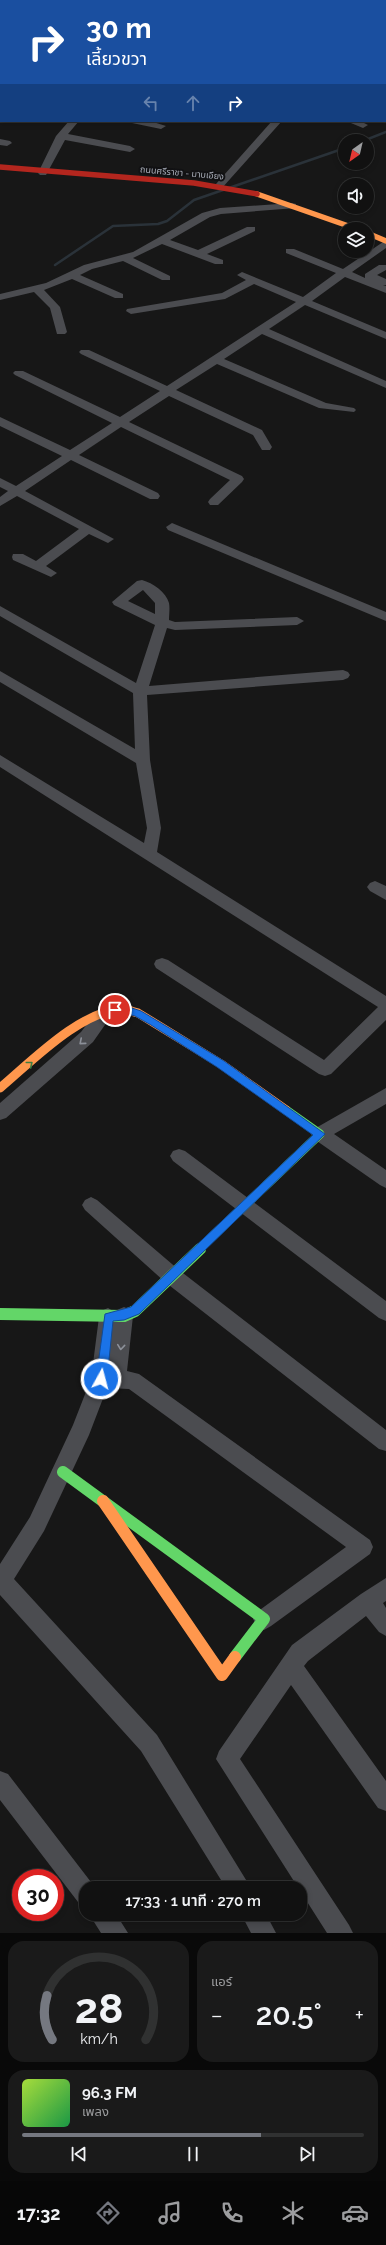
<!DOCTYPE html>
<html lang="th">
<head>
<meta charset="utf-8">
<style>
  body { margin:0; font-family:Raleway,"Noto Sans Thai",sans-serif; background:#1a1a1a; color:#f1f3f6; height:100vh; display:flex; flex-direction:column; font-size:15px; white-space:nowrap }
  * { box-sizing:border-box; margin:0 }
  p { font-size:13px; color:#9c9d9f }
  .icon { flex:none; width:22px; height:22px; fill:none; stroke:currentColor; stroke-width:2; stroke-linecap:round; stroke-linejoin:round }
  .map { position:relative; height:1933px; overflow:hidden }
  .drawer { display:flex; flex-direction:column; gap:8px; padding:8px; background:#090909; flex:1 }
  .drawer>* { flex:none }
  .hud { position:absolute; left:0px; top:0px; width:386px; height:122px; box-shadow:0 2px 6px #0003,0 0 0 1px #303131; background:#1a4fa0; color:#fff; overflow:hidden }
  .needle { width:26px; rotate:214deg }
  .buttons { position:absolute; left:338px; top:134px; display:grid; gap:8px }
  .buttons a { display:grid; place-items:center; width:36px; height:36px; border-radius:50%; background:#111; box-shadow:0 2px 6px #0003,0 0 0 1px #303131; font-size:20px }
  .speed { position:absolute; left:12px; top:1869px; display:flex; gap:8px; font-size:20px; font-weight:700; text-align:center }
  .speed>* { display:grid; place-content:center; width:52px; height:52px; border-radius:50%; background:#111; box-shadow:0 2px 6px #0003,0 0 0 1px #303131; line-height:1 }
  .speed .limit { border:6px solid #d22; background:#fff; color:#111 }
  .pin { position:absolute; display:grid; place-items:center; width:34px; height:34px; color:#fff; margin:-17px; border:2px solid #fff; border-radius:50%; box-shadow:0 1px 4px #0007 }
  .me { position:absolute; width:44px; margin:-22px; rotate:7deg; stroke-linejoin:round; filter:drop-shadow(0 0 3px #0008) }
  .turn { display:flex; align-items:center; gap:14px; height:84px; padding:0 20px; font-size:18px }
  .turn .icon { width:52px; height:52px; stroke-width:2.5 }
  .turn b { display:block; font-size:28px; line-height:34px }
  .lanes { display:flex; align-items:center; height:38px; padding:0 20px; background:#0003; justify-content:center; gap:20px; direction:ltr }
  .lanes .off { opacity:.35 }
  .big { font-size:30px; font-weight:600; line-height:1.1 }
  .drawer .tile { flex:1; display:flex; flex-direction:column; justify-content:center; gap:6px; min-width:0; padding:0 14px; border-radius:16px; background:#1a1a1a }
  .drawer .dial { align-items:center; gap:0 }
  .dial svg { height:104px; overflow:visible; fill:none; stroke:#303131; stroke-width:7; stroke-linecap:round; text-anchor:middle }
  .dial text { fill:#f1f3f6; stroke:none }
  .song { display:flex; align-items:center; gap:12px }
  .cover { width:48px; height:48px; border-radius:6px; background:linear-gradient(135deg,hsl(80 70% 55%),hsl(140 70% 35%)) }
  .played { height:4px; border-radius:2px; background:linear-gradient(90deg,#757880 70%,#303131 70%) }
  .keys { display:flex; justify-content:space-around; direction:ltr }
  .heat { display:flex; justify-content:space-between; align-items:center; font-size:22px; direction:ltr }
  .drawer .tiles { flex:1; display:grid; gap:8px; grid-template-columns:1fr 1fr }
  .tile:last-child { grid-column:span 2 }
  .trip { position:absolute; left:79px; top:1881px; width:228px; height:40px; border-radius:16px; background:#111; box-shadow:0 2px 6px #0003,0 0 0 1px #303131; font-weight:600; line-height:40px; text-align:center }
  .menu { display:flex; height:64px; justify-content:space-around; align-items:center; background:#070707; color:#9c9d9f }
  .menu .icon { width:28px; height:28px }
  .menu .on { color:#757880 }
  .menu b { font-size:18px; color:#f1f3f6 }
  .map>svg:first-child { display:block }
</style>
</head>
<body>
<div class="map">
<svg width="386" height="1933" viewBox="0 0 386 1933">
  <rect width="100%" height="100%" fill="#171717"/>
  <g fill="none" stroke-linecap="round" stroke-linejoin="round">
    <path stroke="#2a3239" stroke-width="2.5" d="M363,141L386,132
      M55,265L113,226L158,224L167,221L194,200L345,148"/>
    <path fill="#4b4c50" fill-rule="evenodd" d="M187,0H196L187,1Z
      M373,0H384V1H373Z
      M386,28V35L385,36V29Z
      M386,62V68L385,69V63Z
      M385,97H386V103H385Z
      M69,121H79L68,134L130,146L135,149L130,152L65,140L46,175H40L38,173L56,136Z
      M130,121H150L166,126L161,129L132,123Z
      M272,121H282L222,188H216V184Z
      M346,121H360L368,125L363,128Z
      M0,139L10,141L12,143L7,146L0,145Z
      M292,203L296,204V208L221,214L210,217L170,240L198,250L247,227H255V231L207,254L223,260V264H215L162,244L133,258L170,276V280H162L123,261L92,269L80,275L123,294V298H115L72,279L44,290L60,307L67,332L65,334H57L50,308L34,292L0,300V294L46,283L84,265L133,252L202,213L220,208Z
      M386,240V248L352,272L365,278V274L379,265H386V270L377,275L386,279V285H383L386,286V293L345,277L312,301L386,332V339L305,305L269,329L386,381V388L262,334L224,359L326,403L354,408L356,410L354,412L319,408L217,364L176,390L262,430L272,447L270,450H262L253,435L169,396L129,422L242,476L244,479L242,482L218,505H210L208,502L210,499L230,480L121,427L79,455L158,493L160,496L158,499H150L71,460L25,491L114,539L108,543L89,534L46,566L57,573L51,577L13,560L12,557L13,554H23L36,561L79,529L17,496L0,506V497L8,491L0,487V478L16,486L62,456L0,426V417L70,450L112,423L15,375L13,373L15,371H23L120,417L160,391L81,354L79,352L81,350H89L167,386L296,302L254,284L225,299L131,314L126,311L127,309L222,293L246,280L237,275L242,272L303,297L336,273L286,253V249H294L343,269Z
      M172,523L386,612V621L168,530L166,527Z
      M142,580C153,583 166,592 169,603C170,608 169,615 169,620L175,622L297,617L304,621L297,625L175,630L167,628L149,686L343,670L348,672L350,675L348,678L343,680L147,695L150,760L161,828L157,852L386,996V1020L331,1074L325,1076L319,1074L156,968L154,964L156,960L162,958L168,960L324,1060L378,1007L0,767V755L144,843L147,828L136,763L0,682V671L135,749L133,693L0,616V606L136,683L155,625L114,605L112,602L137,581ZM143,590L155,603V614L128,601Z
      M375,881L386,886V900L370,891L367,887L370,883Z
      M106,1006L112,1007L114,1012L93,1042L6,1118L0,1120V1103L81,1032L100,1007Z
      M386,1088V1104L334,1134L386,1170V1188L380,1185L314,1139L311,1134L314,1129Z
      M179,1149L185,1151L386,1301V1321L379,1318L173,1161L170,1156L173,1151Z
      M91,1197L97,1200L179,1270L386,1430V1451L379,1449L165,1282L85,1210L82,1205L85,1200Z
      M124,1307L131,1310L133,1316L127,1371L139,1374L370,1540L373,1547L370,1554L271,1626L264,1630L257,1626L253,1619L257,1612L346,1547L129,1389L107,1388L89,1435L44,1531L14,1579L157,1735L251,1888H226L141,1751L0,1595V1564L30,1517L73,1425L91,1379L99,1317L101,1311L108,1308L116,1313L117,1310Z
      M386,1578V1601L383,1603L386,1608V1636L379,1632L366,1616L308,1661L304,1666L386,1781V1811L378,1808L291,1685L240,1759L349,1925L353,1933H327L216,1759L219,1751L292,1645L361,1594Z
      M0,1771L8,1774L94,1886L95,1888H86V1906L78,1902L0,1800Z
      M89,1914H116L128,1933H101Z
      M241,1914H266L276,1933H251Z"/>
    <path stroke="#63d668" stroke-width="9" d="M198,1250L320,1134L286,1110"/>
    <path stroke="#63d668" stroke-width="12" d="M0,1314L124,1316L135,1311L200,1249
      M63,1472L264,1619L235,1657"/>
    <path stroke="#ff974d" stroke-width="5.5" d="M257,194L357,229
      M367,233L386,241"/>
    <path stroke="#ff974d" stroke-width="9" d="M0,1088C31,1062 81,1010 123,1009C128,1009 133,1012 138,1013L221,1064L286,1110"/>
    <path stroke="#ff974d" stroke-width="12" d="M103,1501L222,1675L235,1657"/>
    <path stroke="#b3261e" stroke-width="5.5" d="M0,167L194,183L257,194"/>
  </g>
  <defs><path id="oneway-chevron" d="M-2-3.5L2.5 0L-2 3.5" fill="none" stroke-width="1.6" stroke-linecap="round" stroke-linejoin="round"/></defs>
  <g stroke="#8c9099">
    <use href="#oneway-chevron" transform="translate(82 1042) rotate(139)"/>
    <use href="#oneway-chevron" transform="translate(121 1347) rotate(96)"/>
  </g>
  <use stroke="#3e7d42" href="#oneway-chevron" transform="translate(30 1064) rotate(-39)"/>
  <path fill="#1a73e8" stroke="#114b97" d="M123,1005L141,1011L224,1061L325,1134L139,1314L124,1320L113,1321L107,1379L101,1384L96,1379L105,1314L131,1307L313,1135L217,1067L151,1025L135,1016L123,1013H111V1008Z"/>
  <g text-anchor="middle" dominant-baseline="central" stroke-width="4" stroke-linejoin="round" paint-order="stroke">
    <g font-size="9" fill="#a8adb8" stroke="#111113">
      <text transform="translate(182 173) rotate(5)">ถนนศรีราชา - มาบเอียง</text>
    </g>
  </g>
</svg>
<div class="buttons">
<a><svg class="needle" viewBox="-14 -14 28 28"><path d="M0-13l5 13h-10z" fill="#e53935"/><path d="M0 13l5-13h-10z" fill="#9c9d9f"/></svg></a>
<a><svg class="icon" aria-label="sound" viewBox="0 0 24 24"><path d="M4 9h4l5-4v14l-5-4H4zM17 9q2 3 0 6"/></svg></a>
<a><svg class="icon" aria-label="layers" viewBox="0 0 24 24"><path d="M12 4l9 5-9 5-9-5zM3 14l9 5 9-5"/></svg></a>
</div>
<div class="speed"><div class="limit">30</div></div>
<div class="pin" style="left:115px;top:1010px;background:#d93025"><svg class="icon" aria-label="arrive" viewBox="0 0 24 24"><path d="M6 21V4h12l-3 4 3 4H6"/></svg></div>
<svg class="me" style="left:101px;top:1379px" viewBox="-20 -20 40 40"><circle r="17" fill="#1a73e8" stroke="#fff" stroke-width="3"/><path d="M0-11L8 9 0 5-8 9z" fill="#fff"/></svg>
<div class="trip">17:33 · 1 นาที · 270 m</div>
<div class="hud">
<div class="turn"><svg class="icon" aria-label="right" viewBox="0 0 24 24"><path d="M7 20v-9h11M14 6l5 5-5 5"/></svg><div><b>30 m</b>เลี้ยวขวา</div></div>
<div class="lanes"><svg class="icon off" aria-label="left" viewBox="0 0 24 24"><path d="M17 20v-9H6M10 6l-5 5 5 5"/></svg><svg class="icon off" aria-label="ahead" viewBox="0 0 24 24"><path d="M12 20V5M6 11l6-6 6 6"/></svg><svg class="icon" aria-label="right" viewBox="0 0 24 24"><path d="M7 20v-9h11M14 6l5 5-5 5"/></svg></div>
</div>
</div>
<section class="drawer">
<div class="tiles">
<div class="tile dial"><svg viewBox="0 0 100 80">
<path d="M14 69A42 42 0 1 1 86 69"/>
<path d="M14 69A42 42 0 0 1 10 35" stroke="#757880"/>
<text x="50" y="56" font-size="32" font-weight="700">28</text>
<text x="50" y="72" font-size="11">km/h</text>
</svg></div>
<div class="tile"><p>แอร์</p>
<div class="heat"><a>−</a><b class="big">20.5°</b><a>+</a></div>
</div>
<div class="tile">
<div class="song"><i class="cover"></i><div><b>96.3 FM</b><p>เพลง</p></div></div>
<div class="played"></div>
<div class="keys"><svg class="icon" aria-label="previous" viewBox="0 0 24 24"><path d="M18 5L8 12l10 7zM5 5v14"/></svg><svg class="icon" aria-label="pause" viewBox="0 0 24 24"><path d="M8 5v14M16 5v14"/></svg><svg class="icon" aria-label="next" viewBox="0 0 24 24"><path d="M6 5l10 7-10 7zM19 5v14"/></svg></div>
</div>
</div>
</section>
<nav class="menu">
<b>17:32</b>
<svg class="icon on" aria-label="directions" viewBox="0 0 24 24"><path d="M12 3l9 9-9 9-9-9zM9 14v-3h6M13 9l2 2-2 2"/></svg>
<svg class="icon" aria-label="music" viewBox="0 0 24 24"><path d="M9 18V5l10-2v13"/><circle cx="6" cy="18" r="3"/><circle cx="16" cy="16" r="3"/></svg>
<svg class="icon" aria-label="phone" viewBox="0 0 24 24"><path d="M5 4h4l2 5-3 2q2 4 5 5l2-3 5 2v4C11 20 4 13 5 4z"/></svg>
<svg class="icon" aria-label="climate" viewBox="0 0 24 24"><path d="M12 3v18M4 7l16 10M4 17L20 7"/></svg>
<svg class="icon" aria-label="car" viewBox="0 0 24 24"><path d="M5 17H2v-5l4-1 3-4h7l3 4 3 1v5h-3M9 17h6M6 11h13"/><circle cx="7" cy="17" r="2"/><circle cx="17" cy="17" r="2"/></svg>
</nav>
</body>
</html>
